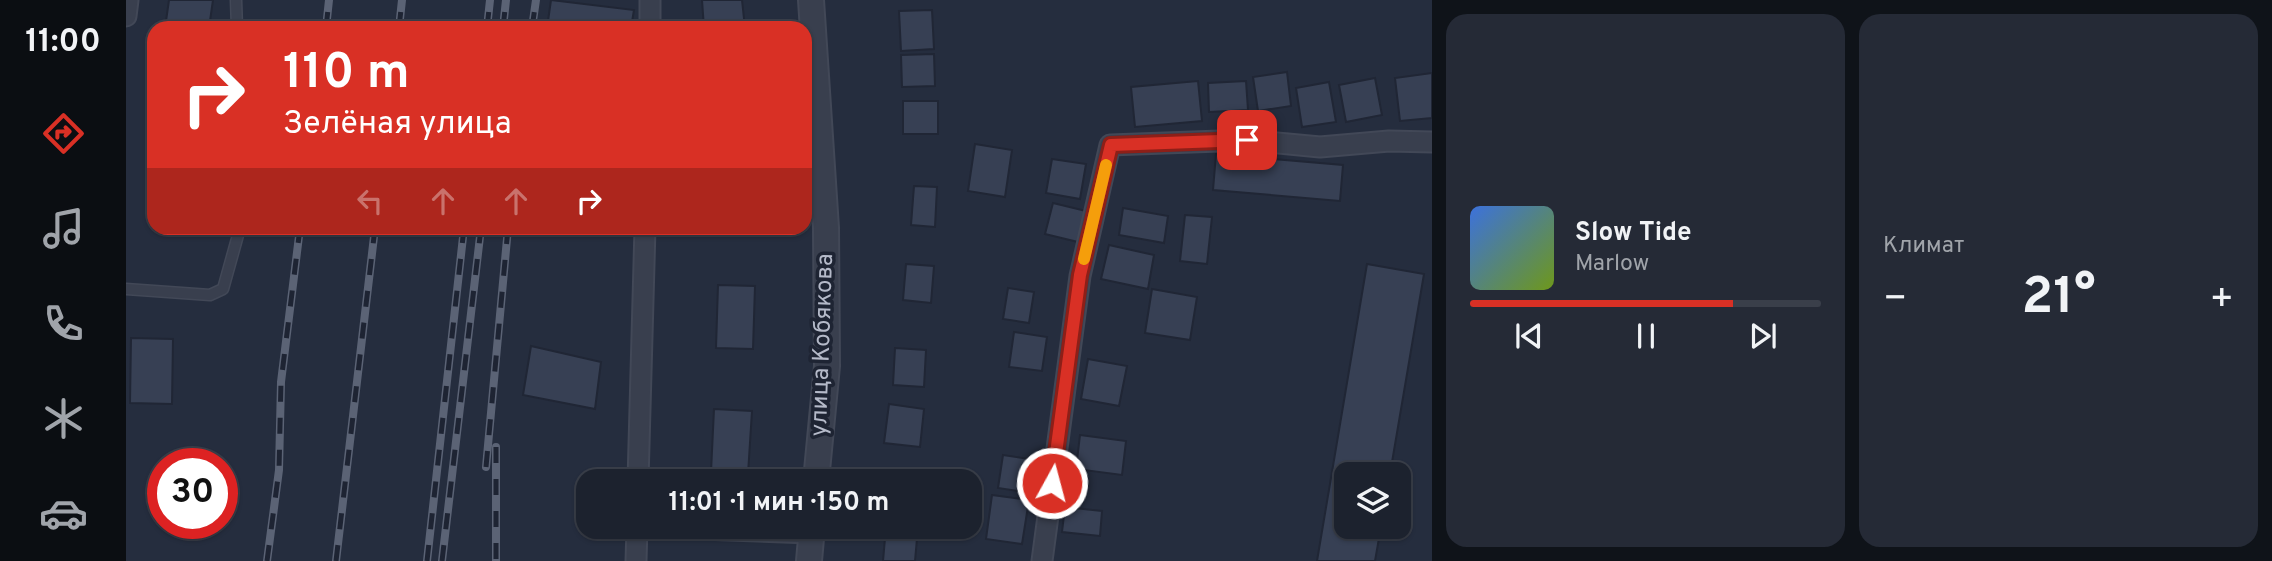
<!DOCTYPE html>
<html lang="ru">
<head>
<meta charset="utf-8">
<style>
  body { margin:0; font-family:Overpass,sans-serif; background:#252a36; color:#f1f3f6; height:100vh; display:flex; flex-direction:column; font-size:26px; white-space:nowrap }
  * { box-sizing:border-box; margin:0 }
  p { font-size:23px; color:#a0a4aa }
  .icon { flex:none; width:38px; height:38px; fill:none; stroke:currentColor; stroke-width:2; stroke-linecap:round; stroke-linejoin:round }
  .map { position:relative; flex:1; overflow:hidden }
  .details { display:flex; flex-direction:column; gap:14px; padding:14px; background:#0f1319; width:840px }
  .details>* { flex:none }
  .banner { position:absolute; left:21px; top:21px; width:665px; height:214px; border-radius:21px; box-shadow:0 2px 5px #0004,0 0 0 2px #3a3f4a; background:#d93025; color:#fff; overflow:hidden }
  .fabs { position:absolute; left:1208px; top:462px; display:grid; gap:14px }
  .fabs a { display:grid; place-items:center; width:77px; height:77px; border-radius:14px; background:#1c222e; box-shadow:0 2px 5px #0004,0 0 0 2px #3a3f4a; font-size:35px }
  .speed { position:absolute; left:21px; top:448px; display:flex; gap:14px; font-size:35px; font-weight:700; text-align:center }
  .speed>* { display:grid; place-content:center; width:91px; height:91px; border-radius:50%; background:#1c222e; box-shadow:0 2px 5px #0004,0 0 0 2px #3a3f4a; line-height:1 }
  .speed .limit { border:10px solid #d22; background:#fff; color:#111 }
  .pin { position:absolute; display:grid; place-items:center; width:60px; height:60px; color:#fff; margin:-30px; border-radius:14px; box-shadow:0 4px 10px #0006 }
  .me { position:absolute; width:77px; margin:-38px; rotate:7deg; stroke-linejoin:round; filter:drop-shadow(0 0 5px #0008) }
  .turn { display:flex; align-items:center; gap:24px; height:147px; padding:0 21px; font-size:32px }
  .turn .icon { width:91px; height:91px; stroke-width:2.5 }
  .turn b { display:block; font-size:49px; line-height:60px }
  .lanes { display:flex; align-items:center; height:66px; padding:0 21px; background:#0003; justify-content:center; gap:35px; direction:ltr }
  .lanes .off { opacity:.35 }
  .big { font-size:52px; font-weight:700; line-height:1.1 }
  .details .card { flex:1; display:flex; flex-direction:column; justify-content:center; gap:10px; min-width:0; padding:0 24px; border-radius:21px; background:#252a36 }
  .song { display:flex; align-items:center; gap:21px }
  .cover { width:84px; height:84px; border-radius:10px; background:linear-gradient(135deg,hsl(220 70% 55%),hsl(80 70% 35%)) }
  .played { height:7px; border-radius:4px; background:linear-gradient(90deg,#d93025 75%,#3a3f4a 75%) }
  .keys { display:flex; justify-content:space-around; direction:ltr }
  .heat { display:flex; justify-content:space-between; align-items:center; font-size:38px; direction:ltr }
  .details .tiles { flex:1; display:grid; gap:14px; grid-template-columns:repeat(2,1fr) }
  .trip { position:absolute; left:450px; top:469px; width:406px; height:70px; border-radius:21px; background:#1c222e; box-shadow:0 2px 5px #0004,0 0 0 2px #3a3f4a; font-weight:700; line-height:70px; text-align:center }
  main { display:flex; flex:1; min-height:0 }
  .tab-bar { display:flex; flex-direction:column; width:126px; justify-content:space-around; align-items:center; background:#0b0e12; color:#a0a4aa }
  .tab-bar .icon { width:49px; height:49px }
  .tab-bar .selected { color:#d93025 }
  .tab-bar b { font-size:32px; color:#f1f3f6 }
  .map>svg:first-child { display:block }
</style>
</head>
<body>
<main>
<nav class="tab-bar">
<b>11:00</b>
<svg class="icon selected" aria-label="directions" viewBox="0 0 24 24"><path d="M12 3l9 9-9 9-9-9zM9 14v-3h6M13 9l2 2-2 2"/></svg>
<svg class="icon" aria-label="music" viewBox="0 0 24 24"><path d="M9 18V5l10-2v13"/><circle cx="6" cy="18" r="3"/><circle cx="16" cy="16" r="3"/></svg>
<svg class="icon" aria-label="phone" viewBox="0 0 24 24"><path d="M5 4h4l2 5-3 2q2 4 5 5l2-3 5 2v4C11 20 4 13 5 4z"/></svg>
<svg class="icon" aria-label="climate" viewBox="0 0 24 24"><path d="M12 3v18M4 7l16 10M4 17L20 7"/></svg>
<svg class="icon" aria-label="car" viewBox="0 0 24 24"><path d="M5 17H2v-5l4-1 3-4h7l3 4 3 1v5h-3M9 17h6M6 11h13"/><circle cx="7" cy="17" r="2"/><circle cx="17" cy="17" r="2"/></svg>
</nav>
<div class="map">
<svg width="1306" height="561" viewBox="0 0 1306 561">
  <rect width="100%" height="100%" fill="#252d3e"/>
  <path fill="#374054" stroke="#202635" stroke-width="2" d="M43,0H87L83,28H39Z
    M425,0L508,10L505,28H421Z
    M576,0H616L619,28H578Z
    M806,10L808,49L775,51L773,11Z
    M808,54L809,86L776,87L775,55Z
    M1161,72L1165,106L1132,111L1127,77Z
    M1306,73V118L1274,121L1269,78Z
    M1249,78L1256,115L1220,122L1213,85Z
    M1072,81L1076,121L1009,127L1005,87Z
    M1120,81L1122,110L1083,112L1082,83Z
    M1203,82L1210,122L1176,127L1170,88Z
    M777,101H812V134H777Z
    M25,125H28V164L21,163Z
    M849,144L886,150L879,197L842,191Z
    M1090,154L1217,165L1214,201L1087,190Z
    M926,159L960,164L954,199L920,193Z
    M788,186L811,187L809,227L785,225Z
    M927,203L960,211L952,242L919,234Z
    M997,208L1042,216L1038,243L993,235Z
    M1059,215L1086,217L1081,264L1054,261Z
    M983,245L1028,255L1022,289L975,279Z
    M780,264L808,266L805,303L777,300Z
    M1241,264L1298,274L1264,474H1220V527H1255L1249,561H1191Z
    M592,285L629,286L627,349L590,348Z
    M882,288L908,292L903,323L877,319Z
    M1026,289L1071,297L1064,340L1019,333Z
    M888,332L921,337L916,371L883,367Z
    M5,338L47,339L46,404L4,403Z
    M405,346L475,362L469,409L397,395Z
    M769,348L800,350L798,387L767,385Z
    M962,359L1001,366L993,406L955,399Z
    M763,404L798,409L794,447L758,443Z
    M588,409L626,411L622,474L585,472Z
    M954,435L1000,441L996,475L950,469Z
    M877,455L910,460L905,493L872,488Z
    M866,495L903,500L896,544L860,539Z
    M939,507L976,511L974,536L936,532Z
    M760,527H792L789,561H757Z"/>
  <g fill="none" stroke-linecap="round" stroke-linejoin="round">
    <defs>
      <path id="service" d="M110,0L111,28
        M0,289L84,295L97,289L114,228"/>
      <path id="minor" d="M0,16L2,0
        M524,28V0
        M512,481L519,228
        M517,527L685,533
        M510,561L511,527
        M916,561L954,276L984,145L1121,140L1194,147L1263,141L1306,142"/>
      <path id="tertiary" d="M685,0L700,228L701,366L690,481
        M683,561L686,527"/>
    </defs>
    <use href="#service" stroke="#424857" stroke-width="13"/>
    <use href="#minor" stroke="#424857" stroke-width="23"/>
    <use href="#tertiary" stroke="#424857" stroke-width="28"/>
    <use href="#service" stroke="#393f4e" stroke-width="10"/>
    <use href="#minor" stroke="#393f4e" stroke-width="19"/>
    <use href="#tertiary" stroke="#393f4e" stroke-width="24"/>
    <defs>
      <path id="rail" d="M200,28L203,0
        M273,28L276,0
        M361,28L364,0
        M377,28L380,0
        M406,28L410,0
        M370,447V561
        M360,467L382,228
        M141,561L153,470L155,382L174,228
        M210,561L249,228
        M301,561L338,228
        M316,561L355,228"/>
    </defs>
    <use href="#rail" stroke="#5b6375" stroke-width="8"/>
    <use href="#rail" stroke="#1e2433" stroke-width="5" stroke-dasharray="16" stroke-linecap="butt"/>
  </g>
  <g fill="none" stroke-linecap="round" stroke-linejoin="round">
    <defs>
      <path id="route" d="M926,483L954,275L985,145L1121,140"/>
    </defs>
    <use href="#route" stroke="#8d1f18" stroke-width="18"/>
    <use href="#route" stroke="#d93025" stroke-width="12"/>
    <path stroke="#f59e0b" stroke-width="12" d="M958,259L980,165"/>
  </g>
  <g text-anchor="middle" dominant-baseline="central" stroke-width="7" stroke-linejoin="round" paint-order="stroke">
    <g font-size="24" fill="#b5bac9" stroke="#1e2433">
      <text transform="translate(697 345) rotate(-88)">улица Кобякова</text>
    </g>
  </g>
</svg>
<div class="fabs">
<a><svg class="icon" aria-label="layers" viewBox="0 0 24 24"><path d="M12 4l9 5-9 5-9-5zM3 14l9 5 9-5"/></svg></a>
</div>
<div class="speed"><div class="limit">30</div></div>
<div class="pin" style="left:1121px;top:140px;background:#d93025"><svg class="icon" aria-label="arrive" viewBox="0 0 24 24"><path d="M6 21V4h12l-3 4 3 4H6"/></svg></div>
<svg class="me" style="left:926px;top:483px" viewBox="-20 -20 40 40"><circle r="17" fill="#d93025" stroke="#fff" stroke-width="3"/><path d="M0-11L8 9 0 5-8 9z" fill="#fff"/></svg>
<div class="trip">11:01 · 1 мин · 150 m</div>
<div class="banner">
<div class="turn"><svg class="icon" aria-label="right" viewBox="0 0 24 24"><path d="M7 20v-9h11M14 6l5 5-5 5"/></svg><div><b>110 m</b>Зелёная улица</div></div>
<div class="lanes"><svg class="icon off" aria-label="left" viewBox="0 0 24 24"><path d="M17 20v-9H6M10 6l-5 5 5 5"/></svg><svg class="icon off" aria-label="ahead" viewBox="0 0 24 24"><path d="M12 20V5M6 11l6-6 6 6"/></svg><svg class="icon off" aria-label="ahead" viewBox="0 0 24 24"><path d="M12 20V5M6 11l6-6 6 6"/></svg><svg class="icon" aria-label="right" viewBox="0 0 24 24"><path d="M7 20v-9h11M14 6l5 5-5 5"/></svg></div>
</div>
</div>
<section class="details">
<div class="tiles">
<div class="card">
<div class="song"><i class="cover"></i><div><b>Slow Tide</b><p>Marlow</p></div></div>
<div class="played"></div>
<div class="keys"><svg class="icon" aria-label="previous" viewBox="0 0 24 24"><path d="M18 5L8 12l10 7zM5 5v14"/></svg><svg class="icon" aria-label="pause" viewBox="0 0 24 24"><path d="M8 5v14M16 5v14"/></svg><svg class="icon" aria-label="next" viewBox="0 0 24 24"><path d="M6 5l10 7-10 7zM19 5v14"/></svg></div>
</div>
<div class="card"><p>Климат</p>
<div class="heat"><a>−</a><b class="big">21°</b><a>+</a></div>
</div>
</div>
</section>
</main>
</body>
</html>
